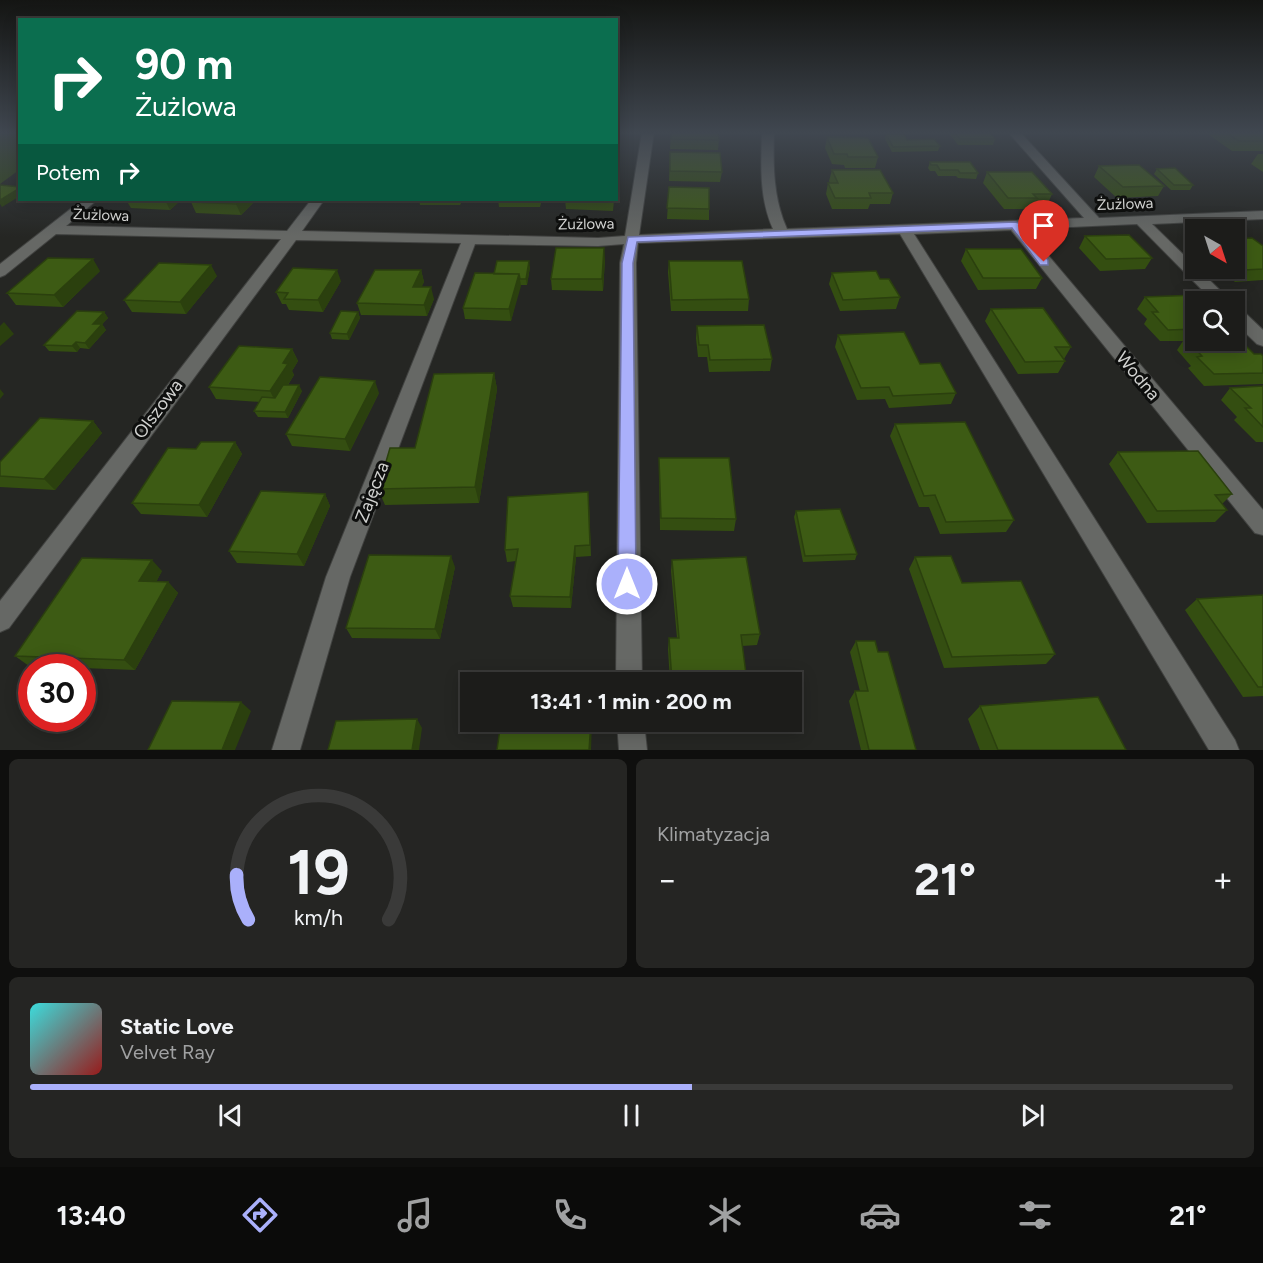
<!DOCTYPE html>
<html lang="pl">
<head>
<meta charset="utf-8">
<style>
  body { margin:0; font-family:Figtree,sans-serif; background:#252523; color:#f1f3f6; height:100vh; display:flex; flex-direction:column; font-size:22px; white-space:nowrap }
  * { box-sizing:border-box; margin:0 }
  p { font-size:20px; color:#a0a1a2 }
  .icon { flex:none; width:33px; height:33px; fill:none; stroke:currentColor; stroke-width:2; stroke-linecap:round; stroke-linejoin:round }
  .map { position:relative; height:750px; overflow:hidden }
  .details { display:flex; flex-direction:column; gap:9px; padding:9px; background:#0f0f0e; flex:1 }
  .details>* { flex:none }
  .banner { position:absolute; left:18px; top:18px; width:600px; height:183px; border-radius:0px; box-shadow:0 3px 15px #0003,0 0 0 2px #3a3a39; background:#0b6e4f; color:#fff; overflow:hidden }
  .needle { width:39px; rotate:141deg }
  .buttons { position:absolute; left:1185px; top:219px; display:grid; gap:12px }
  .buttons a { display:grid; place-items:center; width:60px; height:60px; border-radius:0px; background:#1c1c1a; box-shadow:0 3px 15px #0003,0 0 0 2px #3a3a39; font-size:30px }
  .speed { position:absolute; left:18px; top:654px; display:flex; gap:12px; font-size:30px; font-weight:700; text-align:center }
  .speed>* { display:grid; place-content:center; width:78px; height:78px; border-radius:50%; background:#1c1c1a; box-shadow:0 3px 15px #0003,0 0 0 2px #3a3a39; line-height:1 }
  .speed .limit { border:9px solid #d22; background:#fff; color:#111 }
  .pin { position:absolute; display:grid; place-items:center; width:51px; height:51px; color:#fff; margin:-62px -26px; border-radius:50% 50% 50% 0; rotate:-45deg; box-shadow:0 0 6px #0007 }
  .pin .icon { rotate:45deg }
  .me { position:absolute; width:66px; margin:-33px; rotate:0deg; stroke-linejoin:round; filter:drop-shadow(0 0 4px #0008) }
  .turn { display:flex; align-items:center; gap:21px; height:126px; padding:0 18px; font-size:27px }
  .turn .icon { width:78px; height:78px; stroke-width:2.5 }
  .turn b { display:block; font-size:42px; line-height:51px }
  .then { display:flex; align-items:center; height:57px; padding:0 18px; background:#0003; gap:12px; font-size:22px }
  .big { font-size:45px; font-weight:700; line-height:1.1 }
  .details .widget { flex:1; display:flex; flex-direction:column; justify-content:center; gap:9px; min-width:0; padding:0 21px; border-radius:9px; background:#252523 }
  .details .dial { align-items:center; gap:0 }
  .dial svg { height:156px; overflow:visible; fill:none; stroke:#3a3a39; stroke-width:7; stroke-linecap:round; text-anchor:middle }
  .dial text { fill:#f1f3f6; stroke:none }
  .song { display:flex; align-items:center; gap:18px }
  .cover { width:72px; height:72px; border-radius:9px; background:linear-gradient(135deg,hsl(180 70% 55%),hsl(0 70% 35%)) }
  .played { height:6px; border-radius:3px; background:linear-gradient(90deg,#aab0fb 55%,#3a3a39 55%) }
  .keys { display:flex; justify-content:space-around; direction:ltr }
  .heat { display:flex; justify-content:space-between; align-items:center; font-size:33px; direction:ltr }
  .details .tiles { flex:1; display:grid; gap:9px; grid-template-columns:1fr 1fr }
  .widget:last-child { grid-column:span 2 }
  .trip { position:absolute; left:460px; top:672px; width:342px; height:60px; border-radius:0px; background:#1c1c1a; box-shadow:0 3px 15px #0003,0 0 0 2px #3a3a39; font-weight:700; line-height:60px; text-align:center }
  .menu { display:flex; height:96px; justify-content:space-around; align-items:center; background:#0b0b0a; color:#a0a1a2 }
  .menu .icon { width:42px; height:42px }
  .menu .on { color:#aab0fb }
  .menu b { font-size:27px; color:#f1f3f6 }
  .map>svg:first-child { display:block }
</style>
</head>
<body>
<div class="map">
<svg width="1263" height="750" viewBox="0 0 1263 750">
  <rect width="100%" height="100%" fill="#252623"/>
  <path fill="#324916" d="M0,132H20L19,170L0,184Z"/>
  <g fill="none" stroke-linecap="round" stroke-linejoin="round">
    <defs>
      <path id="minor" d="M642,132H654L639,235L773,229C759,198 761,165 762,132H774C773,165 773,198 787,229L1084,218L1008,132H1020L1099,218L1263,211V219L1152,224L1232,302H1214L1137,224L1026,229L1263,510V535L1255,533L1011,230L914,234L1235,740L1239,750H1209L900,234L638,243L636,263L642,682H616L620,263L624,244L598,246L475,244L350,577L300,750H272L326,577L461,243L296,240L9,628L0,632V601L281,239L56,234L5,275L0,277V264L82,200H97L66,226L287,231L311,200H324L302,231L598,238L625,236Z
        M1234,307L1240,308L1263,330V346L1257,344L1234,322Z
        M617,722H644L647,750H619Z"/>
    </defs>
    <use href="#minor" stroke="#414240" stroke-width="2"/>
    <use href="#minor" fill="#666865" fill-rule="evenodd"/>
  </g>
  <path fill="#344e11" d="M671,132L719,140L718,150L670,149Z
    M948,132H989L995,139L993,145H958Z
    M1112,132H1127L1126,133H1114Z
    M1205,132H1263V151H1232Z
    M886,134L907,140L940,146L938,151L892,152L885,139Z
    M827,137L878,157L875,168H845L844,165L832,164L825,148Z
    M670,152L722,172L720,182L669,181Z
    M1258,154H1263V172L1251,164Z
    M930,162L978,173L976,179L958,178L956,176H938L935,171H930L928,168Z
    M1099,166L1164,186L1158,196L1117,198L1094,177Z
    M1157,169L1193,185L1190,190H1171L1154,174Z
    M832,170L893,193L890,204H870L868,209H832L826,194L828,183H830L829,181Z
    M987,172L1052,194L1047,205H1033L1032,209H1004L983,183Z
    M669,187L709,209V220L667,219Z
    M126,200H181L170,210L131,208Z
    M256,200L241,215L196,213L191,202Z
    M336,200H375L373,202L337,201Z
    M419,200H463L460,205H420Z
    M498,200H542L540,207H499Z
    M565,200H614L613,211L566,209Z
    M1085,236L1152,258L1145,269L1100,271L1079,248Z
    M1234,239L1263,246V280L1235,282L1220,268H1234Z
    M966,249L1042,278L1036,289L978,290L961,261Z
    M605,259L603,291L552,290L551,279Z
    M669,261L749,299L748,311H671L668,272Z
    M530,267L527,285H520L511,321L465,319L463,308L494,274Z
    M421,270L424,282L421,287L434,299L427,316L361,315L357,303Z
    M100,271L63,307L16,305L7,293Z
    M832,273L880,279L900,297L896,309L840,311L829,284Z
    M217,276L186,314L132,312L124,300Z
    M341,281L323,312L289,310L286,304H282L276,292Z
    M1145,297L1196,302V340L1263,356V384L1204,386L1188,368L1191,366L1177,350L1183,341H1160L1144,324L1147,319L1137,309Z
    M991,309L1071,347L1064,359H1063L1065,361L1058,373L1018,374L985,321Z
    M104,312L108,318L102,324L106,330L89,349L80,348L77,352L49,351L44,345Z
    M358,312L360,318L349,340L332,339L330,333Z
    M697,326L772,359L770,371L709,372L707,357H698L696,338Z
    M838,335L920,364L956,393L951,404L889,408L885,399L857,400L835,347Z
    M292,349L298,361L292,371L294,375L288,385L302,391L288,418L258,417L254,411L260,402L216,399L209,387Z
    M494,373L497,389L479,503L385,505L378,489L415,448Z
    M1263,386V442H1256L1234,420L1237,417L1221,400L1230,388Z
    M379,393L350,451L292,446L286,434Z
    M93,421L102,433L55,490L0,487V462Z
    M895,424L1014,520L1006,532L940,534L929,507H919L890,436Z
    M235,442L242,454L207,517L141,514L132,503L196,449Z
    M1118,452L1232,494L1222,504L1227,510L1215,522L1147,523L1109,464Z
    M659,458L736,519L734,531L660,530Z
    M325,494L330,506L304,566L237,563L229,551Z
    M589,504L591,556L576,557L571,608L513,607L510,596L516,561L507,562L505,550Z
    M796,511L857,554L855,560L803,562L794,517Z
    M915,557L1055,654L1046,664L944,668L909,569Z
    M672,560L760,634L757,645L742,646L747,682H670L668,649L669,638H677L671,571Z
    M455,567L440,639L352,638L346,628Z
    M162,571L156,582H168L178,593L135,670L29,666L15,656Z
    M1263,595V696L1243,697L1185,610L1197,599Z
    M856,641L878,652L916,750H861L849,701L855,691H860L850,652Z
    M980,706L1126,750H980L968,719Z
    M673,722H750L749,725L673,727Z"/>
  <path fill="#2b400e" d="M20,188V196L2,207L0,204V200Z
    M165,200H181L170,210Z
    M241,200H256L241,215L236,204Z
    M604,248L605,259L603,291L602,279Z
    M93,259L100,271L63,307L54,295Z
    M529,261L530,267L527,285L526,279Z
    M211,265L217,276L186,314L180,302Z
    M337,270L341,281L323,312L318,300Z
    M421,270L424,282L417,298L413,287Z
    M519,274L521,286L511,321L509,309Z
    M431,287L434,299L427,316L424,305Z
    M104,312L108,318L102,324L106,330L89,349L85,343L93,324Z
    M358,312L360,318L349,340L347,334Z
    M4,322L14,334L0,346V326Z
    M76,342L80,348L77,352L72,346Z
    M292,349L298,361L292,371L294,375L276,403L270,391L283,363Z
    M494,373L497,389L479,503L475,487Z
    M375,381L379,393L350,451L345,439Z
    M299,385L302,391L288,418L285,412Z
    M0,389L4,394L0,399Z
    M93,421L102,433L55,490L44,479Z
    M235,442L242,454L207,517L199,505Z
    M325,494L330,506L304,566L297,554Z
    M575,546L576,557L571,608L570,597Z
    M451,556L455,567L440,639L435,629Z
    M152,560L162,571L150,593L139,581Z
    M168,582L178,593L135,670L124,660Z
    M241,702L251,711L235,750H222Z
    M417,719L422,728L419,750H412Z
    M591,722H592L591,750H589Z"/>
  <path fill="#3d5b14" stroke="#2b400e" stroke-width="1.5" d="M671,132H718L719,140L671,139Z
    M954,132H989L995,139H960Z
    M1225,132H1263V141H1239Z
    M886,134H904L907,140L934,139L940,146L893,147Z
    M827,137L868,138L878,157H848L847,154H834Z
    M670,152L720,153L722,172L670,171Z
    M930,162H970L978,173H960L958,170H940L937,165H931Z
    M1139,165L1164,186L1123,187L1099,166Z
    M1175,168L1193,185H1174L1157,169Z
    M832,170H880L893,193H869L871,198H835L828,183H838Z
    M987,172H1032L1052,194H1033L1037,198H1008Z
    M0,185L20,187V188L0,200Z
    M669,187L709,188V209L667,208Z
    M193,200H241L236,204L191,202Z
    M1129,235L1152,258L1106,259L1085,236Z
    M1252,238L1263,246V269L1244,270L1234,262V239Z
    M556,248H604L602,279H551Z
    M966,249H1021L1042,278H983Z
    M48,258L93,259L54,295L7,293Z
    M497,261H529L526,279H520L519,274H494Z
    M669,261H742L749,299L672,300Z
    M159,263L211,265L180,302L124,300Z
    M293,268L337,270L318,300L284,299L288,293L276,292Z
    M375,270H421L413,287H431L424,305L357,303Z
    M876,271L880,279H889L900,297L843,300L832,273Z
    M475,273L519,274L509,309L463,308Z
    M1198,295L1205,302H1196V329L1168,330L1152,312H1158L1145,297Z
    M1043,308L1071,347H1055L1065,361L1025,362L991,309Z
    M77,311L104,312L93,324H102L85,343L76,342L72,346L44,345Z
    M341,311L358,312L347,334L330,333Z
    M764,325L772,359L710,360L708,345H699L697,326Z
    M904,332L920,364L940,363L956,393L893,396L889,387L861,388L838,335Z
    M1234,337H1237L1254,354H1261L1263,356V373L1214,374L1197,357L1202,356L1185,338H1196V340H1234Z
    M239,346L292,349L283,363L288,364L270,391L209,387Z
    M494,373L475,487L378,489L390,448H415L434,374Z
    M320,377L375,381L345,439L286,434Z
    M283,385H299L285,412L254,411L262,397L275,398Z
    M1263,386V427L1245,408H1251L1230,388Z
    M40,418L93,421L44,479L0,476V462Z
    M965,422L1014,520L946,522L935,495L924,496L895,424Z
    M201,442H235L199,505L132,503L168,448L196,449Z
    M1198,451L1232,494L1215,495L1227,510L1157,511L1118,452Z
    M659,458H729L736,519L661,518Z
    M261,491L325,494L297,554L229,551Z
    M588,492L590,545L575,546L570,597L510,596L518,549L505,550L508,497Z
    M840,509L857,554L805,556L796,511Z
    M369,555L451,556L435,629L346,628Z
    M951,556L962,583L1021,581L1055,654L952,657L915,557Z
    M746,557L760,634L741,635L747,682H672L669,638H679L672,560Z
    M82,558L152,560L139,581L168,582L124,660L15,656Z
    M1263,595V687H1258L1197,599Z
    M856,641H875L878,652H888L916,750H869L855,691H868Z
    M1098,697L1126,750H998L980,706Z
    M172,701L241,702L222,750H148Z
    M417,719L412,750H328L336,721Z
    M501,722H591L589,750H497Z"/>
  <linearGradient id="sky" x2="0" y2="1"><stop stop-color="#141513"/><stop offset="0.56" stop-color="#404750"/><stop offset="1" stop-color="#404750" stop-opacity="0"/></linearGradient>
  <rect width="1263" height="237" fill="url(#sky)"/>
  <path fill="#aab0fb" stroke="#6e72a3" stroke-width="1.5" d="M1015,222L1019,223L1048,260V265H1040L1012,228L637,242L633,263L636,584L633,589L627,592L621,589L618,584L622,263L628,237Z"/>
  <g text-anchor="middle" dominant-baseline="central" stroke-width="6" stroke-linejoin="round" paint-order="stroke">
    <g font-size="15" fill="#d2d3d1" stroke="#0e0f0e">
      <text transform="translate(1125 204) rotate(-2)">Żużlowa</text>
      <text transform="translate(101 215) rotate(2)">Żużlowa</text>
      <text transform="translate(586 224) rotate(-1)">Żużlowa</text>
    </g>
    <g font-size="18" fill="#d2d3d1" stroke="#0e0f0e">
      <text transform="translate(1138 376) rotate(50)">Wodna</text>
      <text transform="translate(158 409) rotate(-53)">Olszowa</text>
      <text transform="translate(372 492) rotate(-69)">Zajęcza</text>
    </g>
  </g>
</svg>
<div class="buttons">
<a><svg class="needle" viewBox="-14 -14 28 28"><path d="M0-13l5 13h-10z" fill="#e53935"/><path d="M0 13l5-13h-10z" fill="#a0a1a2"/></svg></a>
<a><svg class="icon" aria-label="search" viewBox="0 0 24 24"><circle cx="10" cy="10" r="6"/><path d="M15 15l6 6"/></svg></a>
</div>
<div class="speed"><div class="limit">30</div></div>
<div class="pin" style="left:1044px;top:262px;background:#d93025"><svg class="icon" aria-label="arrive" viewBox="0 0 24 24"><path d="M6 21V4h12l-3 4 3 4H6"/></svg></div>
<svg class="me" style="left:627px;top:584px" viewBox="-20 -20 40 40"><circle r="17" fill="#aab0fb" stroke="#fff" stroke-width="3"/><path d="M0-11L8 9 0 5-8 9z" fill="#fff"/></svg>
<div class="trip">13:41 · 1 min · 200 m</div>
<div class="banner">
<div class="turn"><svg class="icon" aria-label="right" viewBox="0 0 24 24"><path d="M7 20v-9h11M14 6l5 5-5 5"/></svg><div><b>90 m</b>Żużlowa</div></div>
<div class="then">Potem<svg class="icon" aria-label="right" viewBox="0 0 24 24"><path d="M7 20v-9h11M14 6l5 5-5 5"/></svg></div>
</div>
</div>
<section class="details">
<div class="tiles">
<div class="widget dial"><svg viewBox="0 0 100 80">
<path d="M14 69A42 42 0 1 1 86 69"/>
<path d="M14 69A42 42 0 0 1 8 46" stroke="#aab0fb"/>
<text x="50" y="56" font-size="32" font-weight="700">19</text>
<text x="50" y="72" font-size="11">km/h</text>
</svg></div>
<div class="widget"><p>Klimatyzacja</p>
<div class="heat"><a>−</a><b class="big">21°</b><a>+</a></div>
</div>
<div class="widget">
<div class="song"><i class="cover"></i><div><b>Static Love</b><p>Velvet Ray</p></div></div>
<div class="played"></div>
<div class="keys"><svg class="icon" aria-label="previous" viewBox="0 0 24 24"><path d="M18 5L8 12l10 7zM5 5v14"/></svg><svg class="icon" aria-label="pause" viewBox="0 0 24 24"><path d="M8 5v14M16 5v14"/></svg><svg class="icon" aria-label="next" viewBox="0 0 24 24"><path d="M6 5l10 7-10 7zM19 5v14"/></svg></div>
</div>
</div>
</section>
<nav class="menu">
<b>13:40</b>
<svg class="icon on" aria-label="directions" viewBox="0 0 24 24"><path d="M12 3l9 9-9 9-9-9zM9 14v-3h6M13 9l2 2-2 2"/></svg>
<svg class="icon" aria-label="music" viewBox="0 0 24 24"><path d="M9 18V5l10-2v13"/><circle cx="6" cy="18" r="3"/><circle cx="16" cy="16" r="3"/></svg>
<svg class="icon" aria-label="phone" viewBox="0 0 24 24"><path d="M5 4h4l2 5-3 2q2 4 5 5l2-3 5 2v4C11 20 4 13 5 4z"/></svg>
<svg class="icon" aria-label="climate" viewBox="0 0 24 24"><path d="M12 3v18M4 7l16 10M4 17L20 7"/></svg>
<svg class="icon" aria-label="car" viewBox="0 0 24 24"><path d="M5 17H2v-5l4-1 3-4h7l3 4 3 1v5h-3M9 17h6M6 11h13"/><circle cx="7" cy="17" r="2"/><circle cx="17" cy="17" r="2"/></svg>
<svg class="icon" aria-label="filters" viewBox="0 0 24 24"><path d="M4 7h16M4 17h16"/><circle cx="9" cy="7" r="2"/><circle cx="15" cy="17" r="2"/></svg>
<b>21°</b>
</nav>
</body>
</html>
